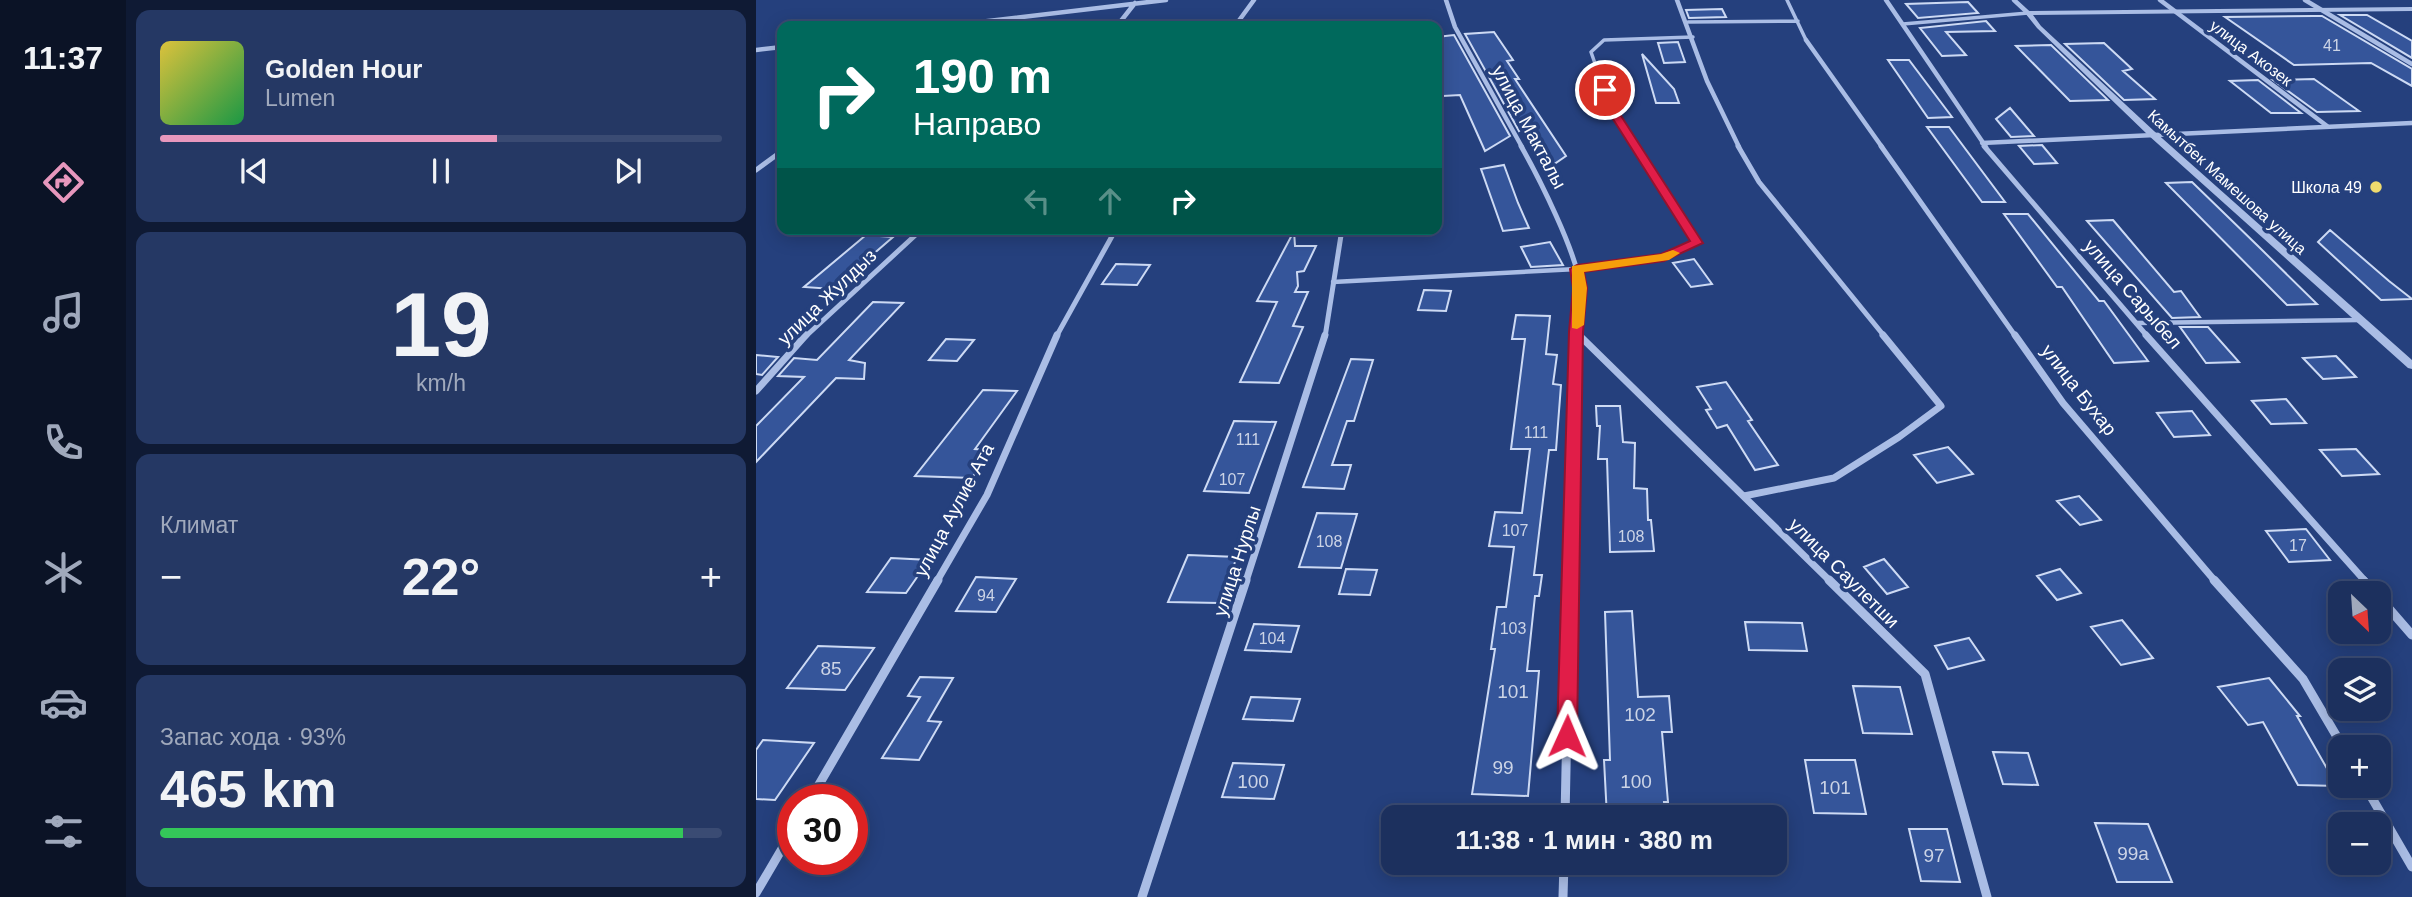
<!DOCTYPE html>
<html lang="ru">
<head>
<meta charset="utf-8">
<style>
  body { margin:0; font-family:Helvetica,sans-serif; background:#253864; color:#f1f3f6; height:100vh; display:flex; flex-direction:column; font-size:26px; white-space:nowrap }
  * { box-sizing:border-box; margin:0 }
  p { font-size:23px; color:#a0a9bc }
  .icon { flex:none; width:38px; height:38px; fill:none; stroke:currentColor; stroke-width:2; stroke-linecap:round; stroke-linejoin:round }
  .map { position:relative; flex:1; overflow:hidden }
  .drawer { display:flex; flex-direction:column; gap:10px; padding:10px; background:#0f1a34; width:630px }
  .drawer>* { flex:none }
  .hud { position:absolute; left:21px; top:21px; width:665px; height:214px; border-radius:14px; box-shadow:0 4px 18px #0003,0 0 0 2px #3a4b73; background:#00695c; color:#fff; overflow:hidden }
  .needle { width:46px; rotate:155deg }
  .buttons { position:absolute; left:1572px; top:581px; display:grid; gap:14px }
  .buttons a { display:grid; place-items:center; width:63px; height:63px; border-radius:14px; background:#1c305e; box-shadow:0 4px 18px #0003,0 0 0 2px #3a4b73; font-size:35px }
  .speed { position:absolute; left:21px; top:784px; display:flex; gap:14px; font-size:35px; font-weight:700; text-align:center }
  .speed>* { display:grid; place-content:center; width:91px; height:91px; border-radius:50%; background:#1c305e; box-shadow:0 4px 18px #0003,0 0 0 2px #3a4b73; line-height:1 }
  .speed .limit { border:10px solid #d22; background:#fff; color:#111 }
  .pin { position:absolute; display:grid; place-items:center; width:60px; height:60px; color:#fff; margin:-30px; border:4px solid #fff; border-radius:50%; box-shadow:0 2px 7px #0007 }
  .me { position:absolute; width:77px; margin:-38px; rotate:1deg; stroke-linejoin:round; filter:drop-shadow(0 0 5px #0008) }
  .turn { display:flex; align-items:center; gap:24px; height:147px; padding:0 21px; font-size:32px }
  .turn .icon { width:91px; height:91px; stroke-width:2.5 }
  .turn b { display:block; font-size:49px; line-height:60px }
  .lanes { display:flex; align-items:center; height:66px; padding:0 21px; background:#0003; justify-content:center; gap:35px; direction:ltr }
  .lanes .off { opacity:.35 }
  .big { font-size:52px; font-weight:600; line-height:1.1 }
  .drawer .tile { flex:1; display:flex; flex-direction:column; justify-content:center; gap:10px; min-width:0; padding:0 24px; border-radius:14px; background:#253864 }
  .drawer .dial { align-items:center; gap:0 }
  .dial b { font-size:91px; line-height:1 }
  .song { display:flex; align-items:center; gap:21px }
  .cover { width:84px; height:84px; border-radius:10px; background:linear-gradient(135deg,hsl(50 70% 55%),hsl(140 70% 35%)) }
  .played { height:7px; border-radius:4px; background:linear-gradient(90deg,#e797bd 60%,#3a4b73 60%) }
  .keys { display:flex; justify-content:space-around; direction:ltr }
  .heat { display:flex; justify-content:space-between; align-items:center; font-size:38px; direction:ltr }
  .charge { height:10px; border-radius:5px; background:linear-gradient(90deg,#34c759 93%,#3a4b73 0) }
  .trip { position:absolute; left:625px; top:805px; width:406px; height:70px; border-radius:14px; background:#1c305e; box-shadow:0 4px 18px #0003,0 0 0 2px #3a4b73; font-weight:600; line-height:70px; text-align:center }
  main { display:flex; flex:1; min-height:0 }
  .dock { display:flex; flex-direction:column; width:126px; justify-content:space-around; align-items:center; background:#0b1326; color:#a0a9bc }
  .dock .icon { width:49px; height:49px }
  .dock .current { color:#e797bd }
  .dock b { font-size:32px; color:#f1f3f6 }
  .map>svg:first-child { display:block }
</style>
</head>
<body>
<main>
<nav class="dock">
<b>11:37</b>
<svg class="icon current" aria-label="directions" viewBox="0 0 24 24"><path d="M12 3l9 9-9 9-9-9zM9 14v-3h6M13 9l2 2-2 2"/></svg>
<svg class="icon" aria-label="music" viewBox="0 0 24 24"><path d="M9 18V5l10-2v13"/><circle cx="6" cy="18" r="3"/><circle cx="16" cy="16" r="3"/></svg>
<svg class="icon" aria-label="phone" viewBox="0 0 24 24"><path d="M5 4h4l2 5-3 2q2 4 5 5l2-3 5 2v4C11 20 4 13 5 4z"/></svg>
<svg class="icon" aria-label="climate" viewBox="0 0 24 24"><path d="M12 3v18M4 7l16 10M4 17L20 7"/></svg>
<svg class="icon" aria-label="car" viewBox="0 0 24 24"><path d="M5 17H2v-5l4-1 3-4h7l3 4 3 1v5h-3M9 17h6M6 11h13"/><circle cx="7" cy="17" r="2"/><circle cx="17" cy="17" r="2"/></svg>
<svg class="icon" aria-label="filters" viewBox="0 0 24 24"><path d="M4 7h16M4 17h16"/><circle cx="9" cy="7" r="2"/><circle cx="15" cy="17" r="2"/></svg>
</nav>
<section class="drawer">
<div class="tile">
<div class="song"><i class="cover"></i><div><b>Golden Hour</b><p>Lumen</p></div></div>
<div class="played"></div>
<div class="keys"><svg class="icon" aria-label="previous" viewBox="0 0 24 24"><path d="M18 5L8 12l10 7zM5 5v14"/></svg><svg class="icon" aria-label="pause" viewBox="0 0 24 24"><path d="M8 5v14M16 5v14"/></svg><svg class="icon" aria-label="next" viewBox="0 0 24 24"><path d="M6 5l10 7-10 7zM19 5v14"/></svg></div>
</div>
<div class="tile dial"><b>19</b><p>km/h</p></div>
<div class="tile"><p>Климат</p>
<div class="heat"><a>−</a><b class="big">22°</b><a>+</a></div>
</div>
<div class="tile"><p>Запас хода · 93%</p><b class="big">465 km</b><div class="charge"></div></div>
</section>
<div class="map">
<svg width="1656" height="897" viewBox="0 0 1656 897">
  <rect width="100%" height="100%" fill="#25407d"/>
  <path fill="#35559a" stroke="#cddaf4" stroke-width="2" d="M1212,2L1222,13L1162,18L1150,4Z
    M966,9L970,17L933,18L930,10Z
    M1584,15H1611L1656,41V58Z
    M1558,16H1566L1656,69V86L1615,63L1538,65L1469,17Z
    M1230,21L1239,31L1190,32L1210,55L1186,56L1164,28Z
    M738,32L757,60L751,61L763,79H759L810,156L791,169L766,129L763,131L709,34Z
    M698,35L754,136L729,151L704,95L687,96L681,82V37Z
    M922,42L929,62L908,63L902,43Z
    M1348,43L1376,69L1367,71L1399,99L1368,100L1309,44Z
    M1295,45L1352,100L1314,101L1260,46Z
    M886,54L918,89L923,103H900Z
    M1132,60H1153L1196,117L1172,118Z
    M1558,79L1603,111L1561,112L1517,80Z
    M1502,80L1545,113H1515L1474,81Z
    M1254,108L1278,136L1255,137L1240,119Z
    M1171,127H1193L1249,202H1226Z
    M1286,145L1301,163L1278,164L1263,146Z
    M748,165L762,203L773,228L747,231L725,169Z
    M1436,182L1503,247L1561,304L1531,305L1410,183Z
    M1248,214H1272L1343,301H1348L1392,361L1358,363L1306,287H1301Z
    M1357,220L1418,292L1425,291L1444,317L1416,318L1331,221Z
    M1574,230L1633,281L1656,299L1625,300L1562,242Z
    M538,231L539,246H560L548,271L541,272L542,286L539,292H552L537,326L547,327L523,383L484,382L521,302L501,301Z
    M110,235L137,237L77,289L48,287Z
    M794,242L807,265L775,267L765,247Z
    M938,259L956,284L935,287L917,263Z
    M360,264L394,265L381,285L346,284Z
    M668,290L695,291L690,311L662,310Z
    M117,302L147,303L93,360L109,363L108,379L80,378L0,462V426L48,377L22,376L38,358L61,360Z
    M760,315L794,316L790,354L801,355L797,384L805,385L800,450H793L778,575H786L783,596H779L771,671H783L772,796L716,794L739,649H735L741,607H750L758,547L733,546L739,512L766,513L774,449H755L769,339H756Z
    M1424,327H1452L1483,362L1450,363Z
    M190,339L218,340L201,361L173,360Z
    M0,355L22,357L6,375L0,374Z
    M1580,356L1600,377L1567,379L1547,358Z
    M595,359L617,360L598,421H591L576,465H595L588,489L547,487Z
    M970,382L996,420L992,421L1022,465L999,470L971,425L961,428L950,410L955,409L941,387Z
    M227,390L261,391L219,449L235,450L216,478L159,476Z
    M1530,399L1550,423L1515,424L1496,401Z
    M840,406H864L867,442L879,443L878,488L891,489L892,520H895L898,551L854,552L851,459H842L844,426H841Z
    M1436,411L1454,435L1418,437L1401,413Z
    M478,421L520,422L493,493L448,491Z
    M1192,447L1217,474L1181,483L1158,455Z
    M1600,449L1623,474L1586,476L1564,450Z
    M1323,496L1345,520L1324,525L1301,501Z
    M561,513L601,514L585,568L543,567Z
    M1550,529L1574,560L1533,562L1510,531Z
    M432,555L481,557L463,603L412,602Z
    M135,558L173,560L150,593L111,592Z
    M1128,559L1152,587L1131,594L1108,567Z
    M590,569L621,570L614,595L583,594Z
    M1304,569L1325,593L1301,600L1281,576Z
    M220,577L260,579L240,612L200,611Z
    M876,611L882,697L913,696L916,732H906L912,802H908L909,817H851L848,760H854L849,612Z
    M1366,620L1397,658L1365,665L1335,627Z
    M989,622L1046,623L1051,651L993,650Z
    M498,624L543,626L535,652L489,650Z
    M1213,638L1228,660L1192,669L1179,646Z
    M62,646L118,648L89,690L31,688Z
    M164,677L197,678L172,721L185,722L163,760L126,758L164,697L152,696Z
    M1513,678L1544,716H1541L1581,786L1542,785L1507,722L1492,725L1462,687Z
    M1097,686L1144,687L1156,734L1107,733Z
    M495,697L544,699L537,721L487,719Z
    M7,740L58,743L19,800L0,799V750Z
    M1237,752L1272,753L1282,785L1247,784Z
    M1049,760H1099L1110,814L1058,813Z
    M477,763L528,765L518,799L466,797Z
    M1339,823L1392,824L1416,882H1361Z
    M1153,829H1191L1204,882L1165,881Z"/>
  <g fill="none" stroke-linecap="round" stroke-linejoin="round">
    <path stroke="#aabde5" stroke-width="3.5" d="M1031,0L1050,40
      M932,22L1042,21
      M1147,24L1272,13
      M880,147L855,109L835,52L848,40L937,37"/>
    <path stroke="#aabde5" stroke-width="4.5" d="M577,282L821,269L908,258L941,243L878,146
      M1380,323L1603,320"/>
    <path stroke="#aabde5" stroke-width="4.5" d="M690,0L699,27L766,147
      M921,0L951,81L983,147
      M1130,0L1230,147
      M1258,0L1272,13
      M1404,0L1571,126
      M1549,0L1656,64
      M189,26L410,0
      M361,26L379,3
      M479,26L498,0
      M1050,40L1126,147
      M0,50L26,47
      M1226,143L1656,123"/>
    <path stroke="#aabde5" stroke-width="5" d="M765,146C782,176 822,255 824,287C825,303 820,320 820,337
      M982,146L1003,182L1129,337
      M1125,146L1260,337
      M1228,146L1392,337
      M0,170L26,151
      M820,332L825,337
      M49,337L166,229
      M300,337L360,229
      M569,337L586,229"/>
    <path stroke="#aabde5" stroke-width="7" d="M823,335L1074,581
      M1259,335L1307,403L1459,581
      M1390,335L1609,581
      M0,391L50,335
      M988,496L1078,478L1143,437L1185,406L1127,335
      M181,581L231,495L301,335
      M490,581L569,335
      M814,581L820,335"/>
    <path stroke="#aabde5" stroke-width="9" d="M1073,580L1169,674L1231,897
      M1458,580L1547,679L1587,747
      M1607,580L1619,593
      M1622,596L1656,635
      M1609,786L1656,867
      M54,800L182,580
      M809,817L814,580
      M0,893L37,830
      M386,897L490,580
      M807,897L808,863"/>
    <path fill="#aabde5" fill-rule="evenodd" d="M1656,7V11L1277,15L1285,26L1398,131L1656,360V369L1652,368L1392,135L1281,28L1269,13L1272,11Z"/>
  </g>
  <path fill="#e11d48" stroke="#92132f" stroke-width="2" d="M849,87L854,90L860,108L947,243L908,261L828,272L831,288L827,332L821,736L818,743L811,745L804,743L801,736L813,332L817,288L814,269L821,265L905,254L934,241L850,108L844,90Z"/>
  <path fill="#f59e0b" d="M917,250L924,253L913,260L828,272L831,288L828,325L821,329L816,328V266L905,254Z"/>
  <circle fill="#efdb6e" stroke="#25407d" stroke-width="2.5" cx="1620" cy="187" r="7"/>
  <g text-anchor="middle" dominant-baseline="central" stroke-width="7" stroke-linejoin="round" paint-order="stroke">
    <g font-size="16" fill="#ccd4e6">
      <text x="1576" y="45">41</text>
      <text x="780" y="432">111</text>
      <text x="492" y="439">111</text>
      <text x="476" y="479">107</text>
      <text x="759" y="530">107</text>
      <text x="875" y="536">108</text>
      <text x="573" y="541">108</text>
      <text x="1542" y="545">17</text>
      <text x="230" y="595">94</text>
      <text x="757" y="628">103</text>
      <text x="516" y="638">104</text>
    </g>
    <g font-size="16" fill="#fff" stroke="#25407d">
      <text transform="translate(1495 53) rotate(37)">улица Акозек</text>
      <text transform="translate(1471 182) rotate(42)">Камытбек Мамешова улица</text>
    </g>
    <g font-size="16" fill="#fff" stroke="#25407d" text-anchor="end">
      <text x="1606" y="187">Школа 49</text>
    </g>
    <g font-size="19" fill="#fff" stroke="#25407d">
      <text transform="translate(773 127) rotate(62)">улица Макталы</text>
      <text transform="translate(1377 294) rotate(49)">улица Сарыбел</text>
      <text transform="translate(71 297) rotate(-44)">улица Жулдыз</text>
      <text transform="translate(1323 390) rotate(52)">улица Бухар</text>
      <text transform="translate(198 510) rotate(-62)">улица Аулие Ата</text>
      <text transform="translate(481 561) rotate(-72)">улица Нурлы</text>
      <text transform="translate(1088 573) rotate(45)">улица Саулетши</text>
    </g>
    <g font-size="19" fill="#ccd4e6">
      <text x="75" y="668">85</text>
      <text x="757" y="691">101</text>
      <text x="884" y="714">102</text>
      <text x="747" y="767">99</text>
      <text x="497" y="781">100</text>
      <text x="880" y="781">100</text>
      <text x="1079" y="787">101</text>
      <text x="1377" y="853">99а</text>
      <text x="1178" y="855">97</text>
    </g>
  </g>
</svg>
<div class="buttons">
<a><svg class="needle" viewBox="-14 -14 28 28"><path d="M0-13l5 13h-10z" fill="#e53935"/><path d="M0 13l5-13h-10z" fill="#a0a9bc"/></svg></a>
<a><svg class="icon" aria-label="layers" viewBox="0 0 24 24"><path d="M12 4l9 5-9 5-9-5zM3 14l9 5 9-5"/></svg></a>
<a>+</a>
<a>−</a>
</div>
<div class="speed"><div class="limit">30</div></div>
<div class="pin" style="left:849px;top:90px;background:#d93025"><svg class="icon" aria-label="arrive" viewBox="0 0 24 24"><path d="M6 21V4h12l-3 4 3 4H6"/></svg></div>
<svg class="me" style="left:811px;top:736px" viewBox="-20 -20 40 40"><path d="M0-17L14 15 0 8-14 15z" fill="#e11d48" stroke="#fff" stroke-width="4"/></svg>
<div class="trip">11:38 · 1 мин · 380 m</div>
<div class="hud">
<div class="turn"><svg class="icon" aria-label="right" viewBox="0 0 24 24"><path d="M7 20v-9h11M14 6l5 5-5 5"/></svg><div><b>190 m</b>Направо</div></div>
<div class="lanes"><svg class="icon off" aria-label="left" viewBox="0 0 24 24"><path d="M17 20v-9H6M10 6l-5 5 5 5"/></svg><svg class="icon off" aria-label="ahead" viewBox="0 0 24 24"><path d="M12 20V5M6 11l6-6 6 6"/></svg><svg class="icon" aria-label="right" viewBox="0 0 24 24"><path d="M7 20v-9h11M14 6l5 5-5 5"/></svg></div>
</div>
</div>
</main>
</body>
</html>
